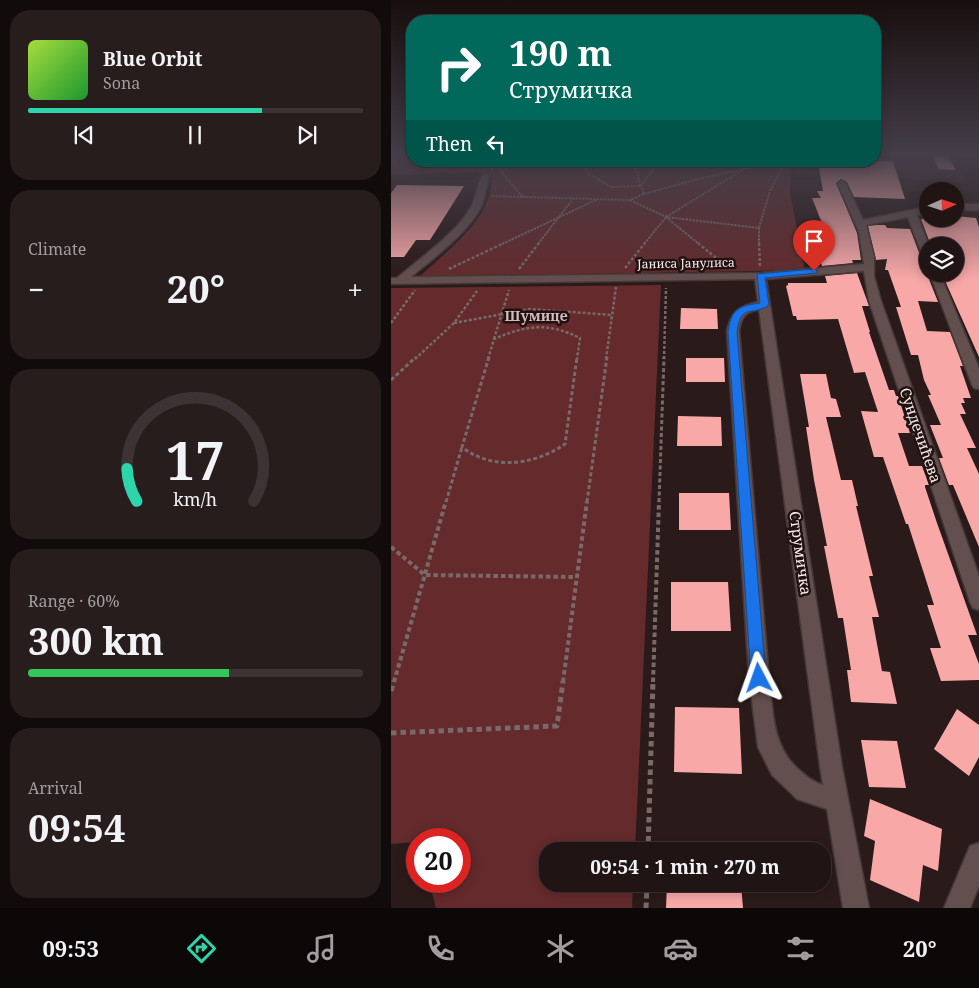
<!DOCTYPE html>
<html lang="en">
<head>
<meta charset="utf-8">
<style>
  body { margin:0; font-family:"Noto Serif",serif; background:#281d1d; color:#f1f3f6; height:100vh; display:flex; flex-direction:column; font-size:19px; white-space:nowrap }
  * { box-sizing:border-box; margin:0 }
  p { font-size:16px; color:#a29ea0 }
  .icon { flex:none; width:28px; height:28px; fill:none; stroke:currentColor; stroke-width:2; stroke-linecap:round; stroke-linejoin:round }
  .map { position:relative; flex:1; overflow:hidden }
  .details { display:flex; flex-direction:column; gap:10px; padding:10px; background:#120b0b; width:391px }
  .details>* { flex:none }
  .guide { position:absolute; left:15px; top:15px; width:475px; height:152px; border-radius:20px; box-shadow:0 2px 12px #0003,0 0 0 1px #3d3334; background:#00695c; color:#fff; overflow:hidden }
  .needle { width:32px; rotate:87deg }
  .fabs { position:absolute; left:528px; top:182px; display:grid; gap:10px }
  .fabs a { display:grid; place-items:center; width:45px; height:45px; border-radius:50%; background:#201414; box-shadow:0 2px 12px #0003,0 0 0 1px #3d3334; font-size:25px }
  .speed { position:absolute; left:15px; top:828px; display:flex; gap:10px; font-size:25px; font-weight:700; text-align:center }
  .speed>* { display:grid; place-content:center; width:65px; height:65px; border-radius:50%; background:#201414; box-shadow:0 2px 12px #0003,0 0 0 1px #3d3334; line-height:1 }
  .speed .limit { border:8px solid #d22; background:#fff; color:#111 }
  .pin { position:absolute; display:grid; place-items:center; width:42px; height:42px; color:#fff; margin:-51px -21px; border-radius:50% 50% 50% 0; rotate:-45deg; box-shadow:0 0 5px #0007 }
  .pin .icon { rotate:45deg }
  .me { position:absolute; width:55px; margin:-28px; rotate:356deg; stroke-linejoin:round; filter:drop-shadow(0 0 4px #0008) }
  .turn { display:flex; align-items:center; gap:18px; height:105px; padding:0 20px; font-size:22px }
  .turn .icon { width:65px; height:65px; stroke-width:2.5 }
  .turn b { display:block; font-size:35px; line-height:42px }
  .then { display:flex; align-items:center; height:48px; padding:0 20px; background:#0003; gap:10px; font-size:19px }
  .big { font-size:38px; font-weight:700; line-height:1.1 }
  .details .widget { flex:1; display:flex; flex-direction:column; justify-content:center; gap:8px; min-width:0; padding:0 18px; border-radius:20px; background:#281d1d }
  .details .dial { align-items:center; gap:0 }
  .dial svg { height:130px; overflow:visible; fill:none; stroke:#3d3334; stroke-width:7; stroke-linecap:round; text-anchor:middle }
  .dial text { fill:#f1f3f6; stroke:none }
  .song { display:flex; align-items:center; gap:15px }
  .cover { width:60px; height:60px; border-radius:8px; background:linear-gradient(135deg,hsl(80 70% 55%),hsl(130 70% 35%)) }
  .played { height:5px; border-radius:2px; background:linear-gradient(90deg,#2dd5ab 70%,#3d3334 70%) }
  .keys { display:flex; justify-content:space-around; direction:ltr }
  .heat { display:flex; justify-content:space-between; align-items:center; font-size:28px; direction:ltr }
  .charge { height:8px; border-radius:4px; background:linear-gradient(90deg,#34c759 60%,#3d3334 0) }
  .trip { position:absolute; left:148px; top:842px; width:292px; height:50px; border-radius:20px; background:#201414; box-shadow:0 2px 12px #0003,0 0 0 1px #3d3334; font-weight:700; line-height:50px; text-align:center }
  .dock { display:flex; height:80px; justify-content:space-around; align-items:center; background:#0d0808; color:#a29ea0 }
  .dock .icon { width:35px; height:35px }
  .dock .current { color:#2dd5ab }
  .dock b { font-size:22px; color:#f1f3f6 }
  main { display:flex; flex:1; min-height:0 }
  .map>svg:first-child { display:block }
</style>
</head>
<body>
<main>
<section class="details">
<div class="widget">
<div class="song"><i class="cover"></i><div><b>Blue Orbit</b><p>Sona</p></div></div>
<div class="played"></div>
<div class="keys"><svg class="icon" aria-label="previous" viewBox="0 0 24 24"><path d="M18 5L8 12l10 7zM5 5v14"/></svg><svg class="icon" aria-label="pause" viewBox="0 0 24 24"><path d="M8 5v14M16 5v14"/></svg><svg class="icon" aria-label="next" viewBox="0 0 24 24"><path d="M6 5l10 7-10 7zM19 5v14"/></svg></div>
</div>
<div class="widget"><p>Climate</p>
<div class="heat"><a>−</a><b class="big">20°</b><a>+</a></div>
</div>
<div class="widget dial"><svg viewBox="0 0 100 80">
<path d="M14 69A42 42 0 1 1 86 69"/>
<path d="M14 69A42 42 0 0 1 8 49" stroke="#2dd5ab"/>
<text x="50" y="56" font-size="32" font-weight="700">17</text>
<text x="50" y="72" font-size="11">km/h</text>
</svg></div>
<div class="widget"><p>Range · 60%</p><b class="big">300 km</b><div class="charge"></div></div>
<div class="widget"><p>Arrival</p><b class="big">09:54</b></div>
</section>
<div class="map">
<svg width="588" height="908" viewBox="0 0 588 908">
  <rect width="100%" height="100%" fill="#2b1a1a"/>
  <path fill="#3a2222" d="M484,153H560L576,182L405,174L407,161H484Z"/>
  <path fill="#642a2c" d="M0,153H21V161H400L399,193L414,270L28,277C49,258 89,226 97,199C100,192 100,184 101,177L86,172L0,175Z
    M270,285L244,851H156V884H242L241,908H45L38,881H69V839H26V842L0,844V288Z"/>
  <path fill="#f9a8a8" d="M540,153H555L565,170L548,169Z
    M427,161H502L514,199L463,197L456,182L450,179L445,183L466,233L470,260H461L462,263L431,266L420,231H426L424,223H431L421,198H430L426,191H432Z
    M6,185L73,186L39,240H25L13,257H0V193Z
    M564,216L585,218L588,227V357L551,274H564V243H539L530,219H564Z
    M486,225H494L496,228L519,229L529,255L536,259V274L547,302L527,301L536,331L559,332L572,366H569L580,398H572L574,403H570L575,414H569L585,448H576L588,474V547L562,485H558L548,458H552L539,425H550L537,395H540L533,380L527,355H520L505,307H510L497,270H494L496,259L485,260L477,226Z
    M466,273L478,306H471L479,332H478L498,390H503L505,396H507L519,433H507L518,466H531L538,485H534V487L546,523L586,635H577L588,664V680L550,681L539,648H550L536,605H543L517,524H515L492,457H483L470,411L487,412L474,372L463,373L447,319L406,320L405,316H402L395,286L397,285V283H436L434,276Z
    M290,308L326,309L327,329H289Z
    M295,358H333L334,382H295Z
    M409,374H435L440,398L445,399L450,417H435L450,480H461L467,506H465L482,576H478L488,617H481L491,671L499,672L506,704L460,702L456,670H460L452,618H447L433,546H436L423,480L415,427H418Z
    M287,416L330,417L331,446H286Z
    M288,493H338L340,530H288Z
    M280,582H337L340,631H280Z
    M284,707L348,708L351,774L283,772Z
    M566,709L588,725V757L578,776L543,749Z
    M470,740L506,741L515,788L478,787Z
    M479,799L551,829L547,871L532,865L528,902L479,880L484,841L473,836Z
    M276,884H350L352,908H275Z"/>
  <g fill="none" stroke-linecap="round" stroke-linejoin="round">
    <defs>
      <path id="minor" d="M94,174L98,177C96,186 94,195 91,204C81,230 41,259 20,277L369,273L473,264L468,232L447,184L448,182L451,181L455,184L472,220L536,207V213L526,215L538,246H536V257L531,254L517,217L475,225L483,257V276L490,301L588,576V610L582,608L579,602L478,301L473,271L375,279L451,767L478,908H452L436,809L406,799L381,775L367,747L358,678L336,331C340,312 348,306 367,302L364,279L0,284V278H6C28,259 71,229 82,203C85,195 87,186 90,177ZM368,309L429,767L432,785C420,781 415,776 406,768C381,745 382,710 378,678L348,331C350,318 354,312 368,309Z
        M564,204H588V210H564Z
        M539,274H549L588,368V389L583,388L581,385Z
        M588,843V886L579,908H553L579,846Z"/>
    </defs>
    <use href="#minor" stroke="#443837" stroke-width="3"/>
    <path stroke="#796a69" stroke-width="2" stroke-dasharray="2.5 1" stroke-linecap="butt" d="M103,161L111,173
      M123,161L111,173L132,197L239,200L253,194L250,186L268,161
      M194,161L195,172L220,187L250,186L242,161
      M100,170L107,161
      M253,194L307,179L389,161
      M101,196L132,197
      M239,200L275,217L368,228V244
      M275,217L308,244
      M368,228L379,191L395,161
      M111,244L207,199
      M147,244L182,199
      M253,244L275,217L353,169L359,161"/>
    <path stroke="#796a69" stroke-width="2.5" stroke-dasharray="3 2" stroke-linecap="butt" d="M307,243L335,266
      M368,243L369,266
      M234,268L254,243
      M58,269L113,243
      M128,269L148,243
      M0,323L24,290
      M63,323L139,309L221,315
      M103,339L118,290
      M24,359L63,323L86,291
      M97,359L103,339C136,325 156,322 189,338L186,359
      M215,359L225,287
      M273,359L275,288"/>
    <path stroke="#796a69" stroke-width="3" stroke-dasharray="4 2.5" stroke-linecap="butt" d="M98,357L71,447C101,471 144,465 174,444L186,357
      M0,380L25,357
      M55,502L71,447
      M196,502L216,357
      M268,502L273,357"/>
    <path stroke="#796a69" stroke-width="4" stroke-dasharray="4.5 3" stroke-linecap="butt" d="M0,547L34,575L184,577
      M3,682L55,501
      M172,682L196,501
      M262,682L268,501"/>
    <path stroke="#796a69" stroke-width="5" stroke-dasharray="5.5 4" stroke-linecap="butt" d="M0,691L3,681
      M0,733L166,726L172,681
      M257,851L262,681
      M255,908L256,884"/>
    <use href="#minor" fill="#634f4e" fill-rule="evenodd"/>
  </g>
  <linearGradient id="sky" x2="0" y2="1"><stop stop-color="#180e0e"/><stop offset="0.55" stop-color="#443e49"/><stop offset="1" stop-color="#443e49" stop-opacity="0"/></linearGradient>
  <rect width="588" height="280" fill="url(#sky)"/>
  <path fill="#1a73e8" stroke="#114b97" d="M423,269L426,270V273L374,278L378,305C361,317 350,302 346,332L375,678L373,683L368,685L362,683L360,678L337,332C340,309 348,306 369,303L366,274Z"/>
  <g text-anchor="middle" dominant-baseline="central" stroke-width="5" stroke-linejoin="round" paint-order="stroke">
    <g font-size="12" fill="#f7ebea" stroke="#211111">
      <text transform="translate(295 263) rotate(-1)">Јаниса Јанулиса</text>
    </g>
    <g font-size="14" font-weight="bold" fill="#d4bcbc" stroke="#211111">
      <text x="145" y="315">Шумице</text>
    </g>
    <g font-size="15" fill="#f7ebea" stroke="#211111">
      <text transform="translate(530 435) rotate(71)">Сундечићева</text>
      <text transform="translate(410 553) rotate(82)">Струмичка</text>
    </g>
  </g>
</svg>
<div class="fabs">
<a><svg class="needle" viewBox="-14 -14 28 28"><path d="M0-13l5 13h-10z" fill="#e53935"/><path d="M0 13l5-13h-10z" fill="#a29ea0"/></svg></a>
<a><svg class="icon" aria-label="layers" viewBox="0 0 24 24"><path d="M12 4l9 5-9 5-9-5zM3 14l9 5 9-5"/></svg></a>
</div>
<div class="speed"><div class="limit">20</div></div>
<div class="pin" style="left:423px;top:271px;background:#d93025"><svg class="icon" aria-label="arrive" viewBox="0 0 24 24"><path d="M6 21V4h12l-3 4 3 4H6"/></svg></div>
<svg class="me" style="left:368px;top:678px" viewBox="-20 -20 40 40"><path d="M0-17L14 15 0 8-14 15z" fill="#1a73e8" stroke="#fff" stroke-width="4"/></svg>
<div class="trip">09:54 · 1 min · 270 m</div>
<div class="guide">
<div class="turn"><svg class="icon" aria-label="right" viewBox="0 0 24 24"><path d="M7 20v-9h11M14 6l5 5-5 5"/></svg><div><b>190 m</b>Струмичка</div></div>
<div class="then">Then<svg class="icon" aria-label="left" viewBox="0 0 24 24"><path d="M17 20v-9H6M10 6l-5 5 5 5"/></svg></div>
</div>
</div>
</main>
<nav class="dock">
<b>09:53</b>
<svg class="icon current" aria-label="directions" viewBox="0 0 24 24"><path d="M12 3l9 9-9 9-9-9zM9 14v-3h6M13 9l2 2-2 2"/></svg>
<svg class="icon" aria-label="music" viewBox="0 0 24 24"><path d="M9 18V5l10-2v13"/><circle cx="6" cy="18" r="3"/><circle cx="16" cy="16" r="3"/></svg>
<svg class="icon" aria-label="phone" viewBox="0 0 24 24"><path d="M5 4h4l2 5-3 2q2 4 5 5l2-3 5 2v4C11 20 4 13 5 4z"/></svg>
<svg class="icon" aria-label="climate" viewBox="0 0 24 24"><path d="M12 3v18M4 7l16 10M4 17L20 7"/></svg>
<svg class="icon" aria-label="car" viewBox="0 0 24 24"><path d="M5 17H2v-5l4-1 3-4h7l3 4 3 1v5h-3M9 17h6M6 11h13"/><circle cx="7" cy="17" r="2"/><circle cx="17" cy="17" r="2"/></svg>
<svg class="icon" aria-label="filters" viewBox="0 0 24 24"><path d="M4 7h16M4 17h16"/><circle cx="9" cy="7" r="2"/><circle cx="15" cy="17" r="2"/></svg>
<b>20°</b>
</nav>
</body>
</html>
